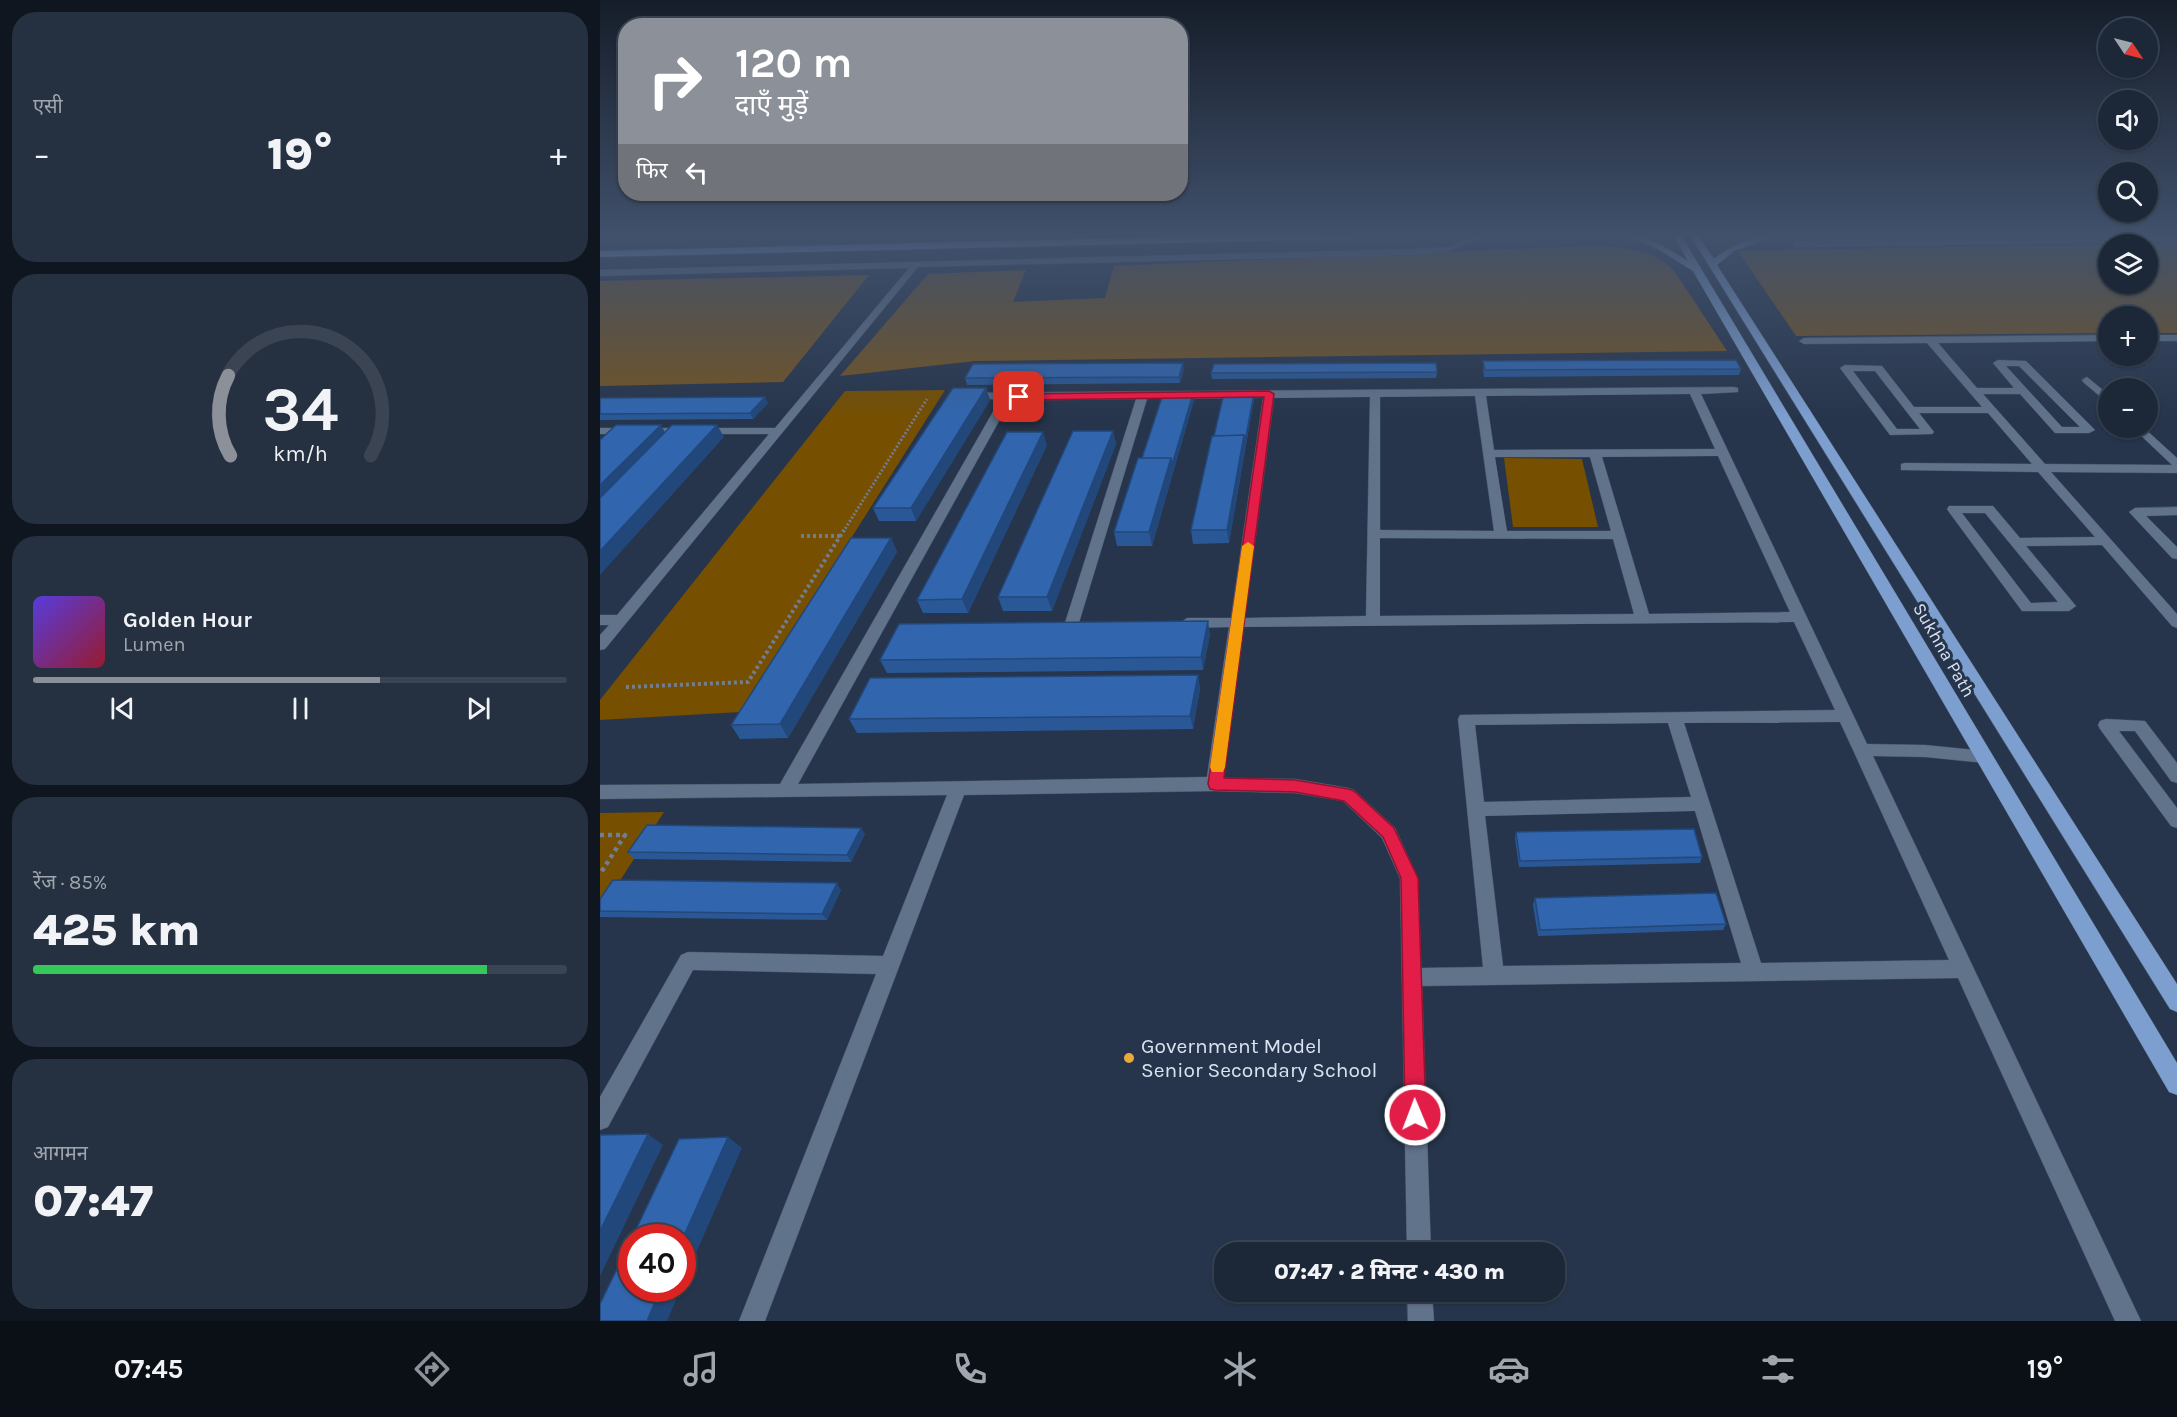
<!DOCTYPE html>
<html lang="hi">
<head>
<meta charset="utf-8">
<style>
  body { margin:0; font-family:Karla,"Noto Sans Devanagari",sans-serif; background:#253040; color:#f1f3f6; height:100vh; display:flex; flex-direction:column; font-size:22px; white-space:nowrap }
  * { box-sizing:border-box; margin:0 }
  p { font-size:20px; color:#a0a6ae }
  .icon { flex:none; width:33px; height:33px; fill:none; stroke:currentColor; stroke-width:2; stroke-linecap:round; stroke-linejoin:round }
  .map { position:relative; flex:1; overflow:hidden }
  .sheet { display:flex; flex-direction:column; gap:12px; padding:12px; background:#0f161f; width:600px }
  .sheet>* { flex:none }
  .guide { position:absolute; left:18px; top:18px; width:570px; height:183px; border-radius:24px; box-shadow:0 2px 4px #0004,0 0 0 2px #3a4453; background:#8c9099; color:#fff; overflow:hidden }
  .needle { width:39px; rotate:125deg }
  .buttons { position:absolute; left:1498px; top:18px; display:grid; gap:12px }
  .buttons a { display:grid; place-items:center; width:60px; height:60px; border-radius:50%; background:#1c2838; box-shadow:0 2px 4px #0004,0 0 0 2px #3a4453; font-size:30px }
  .speed { position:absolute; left:18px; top:1224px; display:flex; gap:12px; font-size:30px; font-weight:700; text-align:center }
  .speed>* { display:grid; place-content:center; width:78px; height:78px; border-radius:50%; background:#1c2838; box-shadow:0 2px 4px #0004,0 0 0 2px #3a4453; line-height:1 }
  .speed .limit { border:9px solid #d22; background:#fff; color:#111 }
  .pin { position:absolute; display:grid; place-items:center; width:51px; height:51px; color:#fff; margin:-26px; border-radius:12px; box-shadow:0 3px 9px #0006 }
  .me { position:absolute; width:66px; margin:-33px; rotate:359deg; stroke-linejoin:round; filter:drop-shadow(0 0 4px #0008) }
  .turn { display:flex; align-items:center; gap:21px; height:126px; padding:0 18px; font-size:27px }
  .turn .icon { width:78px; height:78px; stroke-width:2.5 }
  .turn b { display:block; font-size:42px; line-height:51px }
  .then { display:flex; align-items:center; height:57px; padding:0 18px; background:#0003; gap:12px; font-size:22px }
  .big { font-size:45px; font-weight:800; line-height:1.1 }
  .sheet .widget { flex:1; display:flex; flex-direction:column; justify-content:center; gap:9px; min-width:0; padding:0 21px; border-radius:24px; background:#253040 }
  .sheet .dial { align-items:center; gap:0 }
  .dial svg { height:156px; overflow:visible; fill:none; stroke:#3a4453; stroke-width:7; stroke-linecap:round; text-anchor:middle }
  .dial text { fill:#f1f3f6; stroke:none }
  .song { display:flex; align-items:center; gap:18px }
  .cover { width:72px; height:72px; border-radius:9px; background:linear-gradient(135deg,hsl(250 70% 55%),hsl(350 70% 35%)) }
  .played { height:6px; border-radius:3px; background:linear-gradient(90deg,#8c9099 65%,#3a4453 65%) }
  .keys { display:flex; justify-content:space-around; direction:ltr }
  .heat { display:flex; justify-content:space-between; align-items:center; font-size:33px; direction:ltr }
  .charge { height:9px; border-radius:4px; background:linear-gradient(90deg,#34c759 85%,#3a4453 0) }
  .trip { position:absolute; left:614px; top:1242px; width:351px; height:60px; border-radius:24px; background:#1c2838; box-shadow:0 2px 4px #0004,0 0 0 2px #3a4453; font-weight:800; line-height:60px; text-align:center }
  .dock { display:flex; height:96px; justify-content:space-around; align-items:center; background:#0b1016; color:#a0a6ae }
  .dock .icon { width:42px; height:42px }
  .dock .active { color:#8c9099 }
  .dock b { font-size:27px; color:#f1f3f6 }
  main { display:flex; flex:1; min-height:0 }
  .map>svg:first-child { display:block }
</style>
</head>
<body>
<main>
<section class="sheet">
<div class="widget"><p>एसी</p>
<div class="heat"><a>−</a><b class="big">19°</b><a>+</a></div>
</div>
<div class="widget dial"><svg viewBox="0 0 100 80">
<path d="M14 69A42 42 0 1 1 86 69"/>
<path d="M14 69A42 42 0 0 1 13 28" stroke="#8c9099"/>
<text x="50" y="56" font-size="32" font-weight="700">34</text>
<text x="50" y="72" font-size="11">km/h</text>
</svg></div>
<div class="widget">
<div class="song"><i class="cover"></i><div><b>Golden Hour</b><p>Lumen</p></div></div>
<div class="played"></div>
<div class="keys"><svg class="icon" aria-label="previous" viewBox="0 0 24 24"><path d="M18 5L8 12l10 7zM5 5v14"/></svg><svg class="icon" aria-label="pause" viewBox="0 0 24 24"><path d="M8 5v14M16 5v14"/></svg><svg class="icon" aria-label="next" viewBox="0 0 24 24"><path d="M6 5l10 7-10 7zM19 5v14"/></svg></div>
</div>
<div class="widget"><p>रेंज · 85%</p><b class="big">425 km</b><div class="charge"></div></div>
<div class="widget"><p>आगमन</p><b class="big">07:47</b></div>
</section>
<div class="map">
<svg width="1577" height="1321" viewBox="0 0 1577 1321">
  <rect width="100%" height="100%" fill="#26354b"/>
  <path fill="#764f00" d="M345,390L141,712L0,720V700L245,391Z
    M904,458L982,459L998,527H913Z
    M64,812L0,912V813Z"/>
  <path fill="#735423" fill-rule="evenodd" d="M1577,243V333H1548V316H1509V333L1196,336L1138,251ZM1509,244H1548V284H1509Z
    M987,246C1016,246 1055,248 1075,272L1127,351L375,361L240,376L328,274L426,270L413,302L505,298L514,266Z
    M269,275L183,382L0,386V281Z"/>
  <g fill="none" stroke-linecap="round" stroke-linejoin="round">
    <defs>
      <path id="minor" d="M880,235H892L847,252L812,255L318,267L5,649L0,650V635L9,625H0V615H17L169,434H0V428H175L309,268L0,276V270L812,249L846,247Z
        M1577,238V242L1195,247L1191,244L1195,241Z
        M1509,335V341L1338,343L1377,388H1414L1393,363L1398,360L1426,361L1495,430L1489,433H1455L1420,394H1383L1445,464L1572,465L1533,428H1544L1577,458V473L1451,472L1577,614V628L1572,626L1502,545L1426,546L1476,606L1469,611H1422L1349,512L1347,509L1349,506H1393L1420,538L1495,537L1438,472L1301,470V464L1305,463L1432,464L1388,413H1319L1334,432L1332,434L1290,435L1240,368L1245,365L1282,366L1314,407H1382L1327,343L1204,344L1199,341L1204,338ZM1406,366H1419L1480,427H1462ZM1253,371H1275L1320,429H1297ZM1362,513H1385L1458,602L1431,603Z
        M1548,335H1577V341H1548Z
        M1487,377L1509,395V404L1483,382L1482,380Z
        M1134,387L1138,388V392L1101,394L1267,744L1325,745L1385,751L1391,753L1393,757L1391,761L1385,763L1325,757L1273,756L1541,1321H1515L1358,978L822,986L831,1252H807L800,878L782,838L743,801L695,793L615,791L364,795L165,1321H139L276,974L93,970L8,1127L0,1130V1097L81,955L88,952L283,956L347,795L0,799V785L180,784L394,410L408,400L368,398L363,395L364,393ZM1090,394L1115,449L894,450L886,396ZM875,396L894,531L780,530V397ZM770,397L766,616L645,618L674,398ZM663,398L631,618H587L580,623L587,628L629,627L607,777L198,784L404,412L421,400L536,399L464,626L471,631L478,626L547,399ZM1118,456L1190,612L1049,614L1002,457ZM895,457H990L1011,531H907ZM780,538L1013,539L1034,614L780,616ZM1194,622L1235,710L860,715L858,719L883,967L821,968L818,878L795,828L754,790L748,788L695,779L624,778L644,627ZM1240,722L1253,750L1349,960L1161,963L1084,723ZM1068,723L1091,797L884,802L875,725ZM1095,811L1141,963L903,966L885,816Z
        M1577,507V515L1546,516L1577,547V559L1572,558L1529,512L1535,508Z
        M1506,719L1545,721L1577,763V783L1571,781L1535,731H1519L1577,808V828L1571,826L1500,729L1498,725L1500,721Z
        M807,1292H832L834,1321H808Z"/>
      <path id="major" d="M1023,235C1048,235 1067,248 1088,261L1073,235H1081L1577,1063V1095L1569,1092L1093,271L1056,248Z
        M1090,235H1098L1114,259C1132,244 1155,235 1179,235L1134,251L1117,265L1577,984V1012L1570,1009Z"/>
      <path id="highway" d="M644,235H775L770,238L0,257V251Z"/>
    </defs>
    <use href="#minor" stroke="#435062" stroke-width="1"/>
    <use href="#major" stroke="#435062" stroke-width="1"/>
    <use href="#highway" stroke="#435062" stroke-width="2"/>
    <path stroke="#717d90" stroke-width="3" stroke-dasharray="2 2" stroke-linecap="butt" d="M243,532L327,399"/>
    <path stroke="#717d90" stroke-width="4" stroke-dasharray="3 3" stroke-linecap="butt" d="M201,536H240
      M26,687L148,682L244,530"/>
    <path stroke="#717d90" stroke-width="4.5" stroke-dasharray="4 4" stroke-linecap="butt" d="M0,835H25L0,874"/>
    <use href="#minor" fill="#61728b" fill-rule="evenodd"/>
    <use href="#major" fill="#7d9fcf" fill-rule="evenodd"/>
    <use href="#highway" fill="#90bdfc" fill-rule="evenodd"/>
  </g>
  <path fill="#2a5896" d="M883,361L1141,369L1139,375L884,377L883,367Z
    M584,369L580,383L367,385L365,378Z
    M837,372L836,378L612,379L611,373Z
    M386,388L390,400L316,521H279L273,508Z
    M654,393V399L629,543L593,544L591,530L614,436Z
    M593,394L594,400L552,546H517L514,532L542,458Z
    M0,398L168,403L153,419L0,420Z
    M513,431L516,444L452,611H403L398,597Z
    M447,445L368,613H323L317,600Z
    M291,538L297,552L188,738L140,739L131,725Z
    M610,634L603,670L287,673L280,660Z
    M598,675L600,689L593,729L257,733L249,719Z
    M916,832L1102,857L1100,863L919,867L915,839Z
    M265,834L251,862L34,859L28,852Z
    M241,890L227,920L0,917V899Z
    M935,898L1126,924L1123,930L938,936L933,905Z"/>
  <path fill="#22477a" d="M583,363L584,369L580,383L579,377Z
    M386,388L390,400L316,521L311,508Z
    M654,393V399L629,543L627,530L644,435Z
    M593,394L594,400L552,546L549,532L571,458Z
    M165,397L168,403L153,419L150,413Z
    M61,425L68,438L0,507V485Z
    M117,425L124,437L0,575V551Z
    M513,431L516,444L452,611L447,597Z
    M443,432L447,445L368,613L362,599Z
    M291,538L297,552L188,738L180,724Z
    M608,621L610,634L603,670L601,657Z
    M598,675L600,689L593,729L590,716Z
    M261,828L265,834L251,862L247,855Z
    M237,883L241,890L227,920L222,914Z
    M48,1134L63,1145L0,1276V1231Z
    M128,1137L142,1148L82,1285V1240Z
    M61,1288H81L67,1321H47Z"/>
  <path fill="#3166ae" stroke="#22477a" stroke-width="1.5" d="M1136,360L1141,369L885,370L883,361Z
    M583,363L579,377L365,378L373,364Z
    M836,363L837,372L611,373L614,364Z
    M353,388H386L311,508H273Z
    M624,393H654L645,442L644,435L614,436Z
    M563,394H593L572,465L571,458H542Z
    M165,397L150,413L0,414V398Z
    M16,425H61L0,485V440Z
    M72,425H117L0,551V498Z
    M473,431H513L447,597H398Z
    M407,432H443L362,599L317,600Z
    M644,435L627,530H591L612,436Z
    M538,458H571L549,532H514Z
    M251,538H291L180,724L131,725Z
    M608,621L601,657L280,660L299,624Z
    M598,675L590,716L249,719L270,678Z
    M47,825L261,828L247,855L28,852Z
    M1094,829L1102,857L920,861L916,832Z
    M13,880L237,883L222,914L0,911V899Z
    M1116,893L1126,924L940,930L935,898Z
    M48,1134L0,1231V1135Z
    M128,1137L82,1240V1238H32L79,1139Z
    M32,1238V1288H61L47,1321H0V1304Z"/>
  <linearGradient id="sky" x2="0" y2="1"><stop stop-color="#151d29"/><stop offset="0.56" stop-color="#41516c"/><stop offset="1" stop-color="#41516c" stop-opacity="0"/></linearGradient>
  <rect width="1577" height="420" fill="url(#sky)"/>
  <path fill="#e11d48" stroke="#92132f" stroke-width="1.5" d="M669,391L674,394L624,778L695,780L748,789L754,791L794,828L818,878L826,1115L823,1122L815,1125L808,1122L805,1115L801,878L783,837L744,801L695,792L615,790L610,789L608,784L664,397L419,400L414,397L419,394Z"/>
  <path fill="#f59e0b" d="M648,542L654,546L625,767L623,772H612L610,767L642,546Z"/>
  <circle fill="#eaaa39" stroke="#26354b" stroke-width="2" cx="529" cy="1058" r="6"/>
  <g text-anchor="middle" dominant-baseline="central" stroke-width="6" stroke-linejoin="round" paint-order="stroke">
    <g font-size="18" fill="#dae3f1" stroke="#26354b">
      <text transform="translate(1344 650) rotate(60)">Sukhna Path</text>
    </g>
    <g font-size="21" fill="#dae3f1" stroke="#26354b" text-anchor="start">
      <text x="541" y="1046">Government Model<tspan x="541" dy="24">Senior Secondary School</tspan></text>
    </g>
  </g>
</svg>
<div class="buttons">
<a><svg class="needle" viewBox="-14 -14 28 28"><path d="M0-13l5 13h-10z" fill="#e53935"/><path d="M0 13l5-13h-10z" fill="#a0a6ae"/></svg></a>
<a><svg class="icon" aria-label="sound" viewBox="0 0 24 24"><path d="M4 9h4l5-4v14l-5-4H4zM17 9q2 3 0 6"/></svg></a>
<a><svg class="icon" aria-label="search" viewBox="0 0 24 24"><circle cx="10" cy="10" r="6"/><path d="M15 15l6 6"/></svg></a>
<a><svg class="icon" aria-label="layers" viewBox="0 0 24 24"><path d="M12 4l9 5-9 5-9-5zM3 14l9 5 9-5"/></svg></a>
<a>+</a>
<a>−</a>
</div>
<div class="speed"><div class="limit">40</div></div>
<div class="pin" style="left:419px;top:397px;background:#d93025"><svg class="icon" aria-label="arrive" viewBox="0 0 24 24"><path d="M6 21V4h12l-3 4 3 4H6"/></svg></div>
<svg class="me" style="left:815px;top:1115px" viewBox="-20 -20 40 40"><circle r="17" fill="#e11d48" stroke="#fff" stroke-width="3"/><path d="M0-11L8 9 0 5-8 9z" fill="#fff"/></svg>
<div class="trip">07:47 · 2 मिनट · 430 m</div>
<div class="guide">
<div class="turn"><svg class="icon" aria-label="right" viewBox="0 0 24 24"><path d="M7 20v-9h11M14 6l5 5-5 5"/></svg><div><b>120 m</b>दाएँ मुड़ें</div></div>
<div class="then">फिर<svg class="icon" aria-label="left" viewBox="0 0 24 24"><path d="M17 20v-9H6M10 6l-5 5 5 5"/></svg></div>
</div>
</div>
</main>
<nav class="dock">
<b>07:45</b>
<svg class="icon active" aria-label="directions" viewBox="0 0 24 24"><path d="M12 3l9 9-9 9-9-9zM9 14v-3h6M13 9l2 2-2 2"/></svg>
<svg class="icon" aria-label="music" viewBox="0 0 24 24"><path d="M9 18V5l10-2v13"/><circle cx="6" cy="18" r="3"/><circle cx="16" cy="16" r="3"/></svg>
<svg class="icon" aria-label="phone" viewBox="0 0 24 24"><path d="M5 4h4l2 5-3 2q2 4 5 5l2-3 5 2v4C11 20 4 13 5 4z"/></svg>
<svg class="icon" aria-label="climate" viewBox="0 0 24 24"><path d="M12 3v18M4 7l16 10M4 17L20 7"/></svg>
<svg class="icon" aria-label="car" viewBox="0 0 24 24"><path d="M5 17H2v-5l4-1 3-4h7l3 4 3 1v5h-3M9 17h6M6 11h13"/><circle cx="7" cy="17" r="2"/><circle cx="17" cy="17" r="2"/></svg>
<svg class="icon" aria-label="filters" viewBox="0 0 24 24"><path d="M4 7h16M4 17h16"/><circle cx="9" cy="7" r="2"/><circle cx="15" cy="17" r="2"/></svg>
<b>19°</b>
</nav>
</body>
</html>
